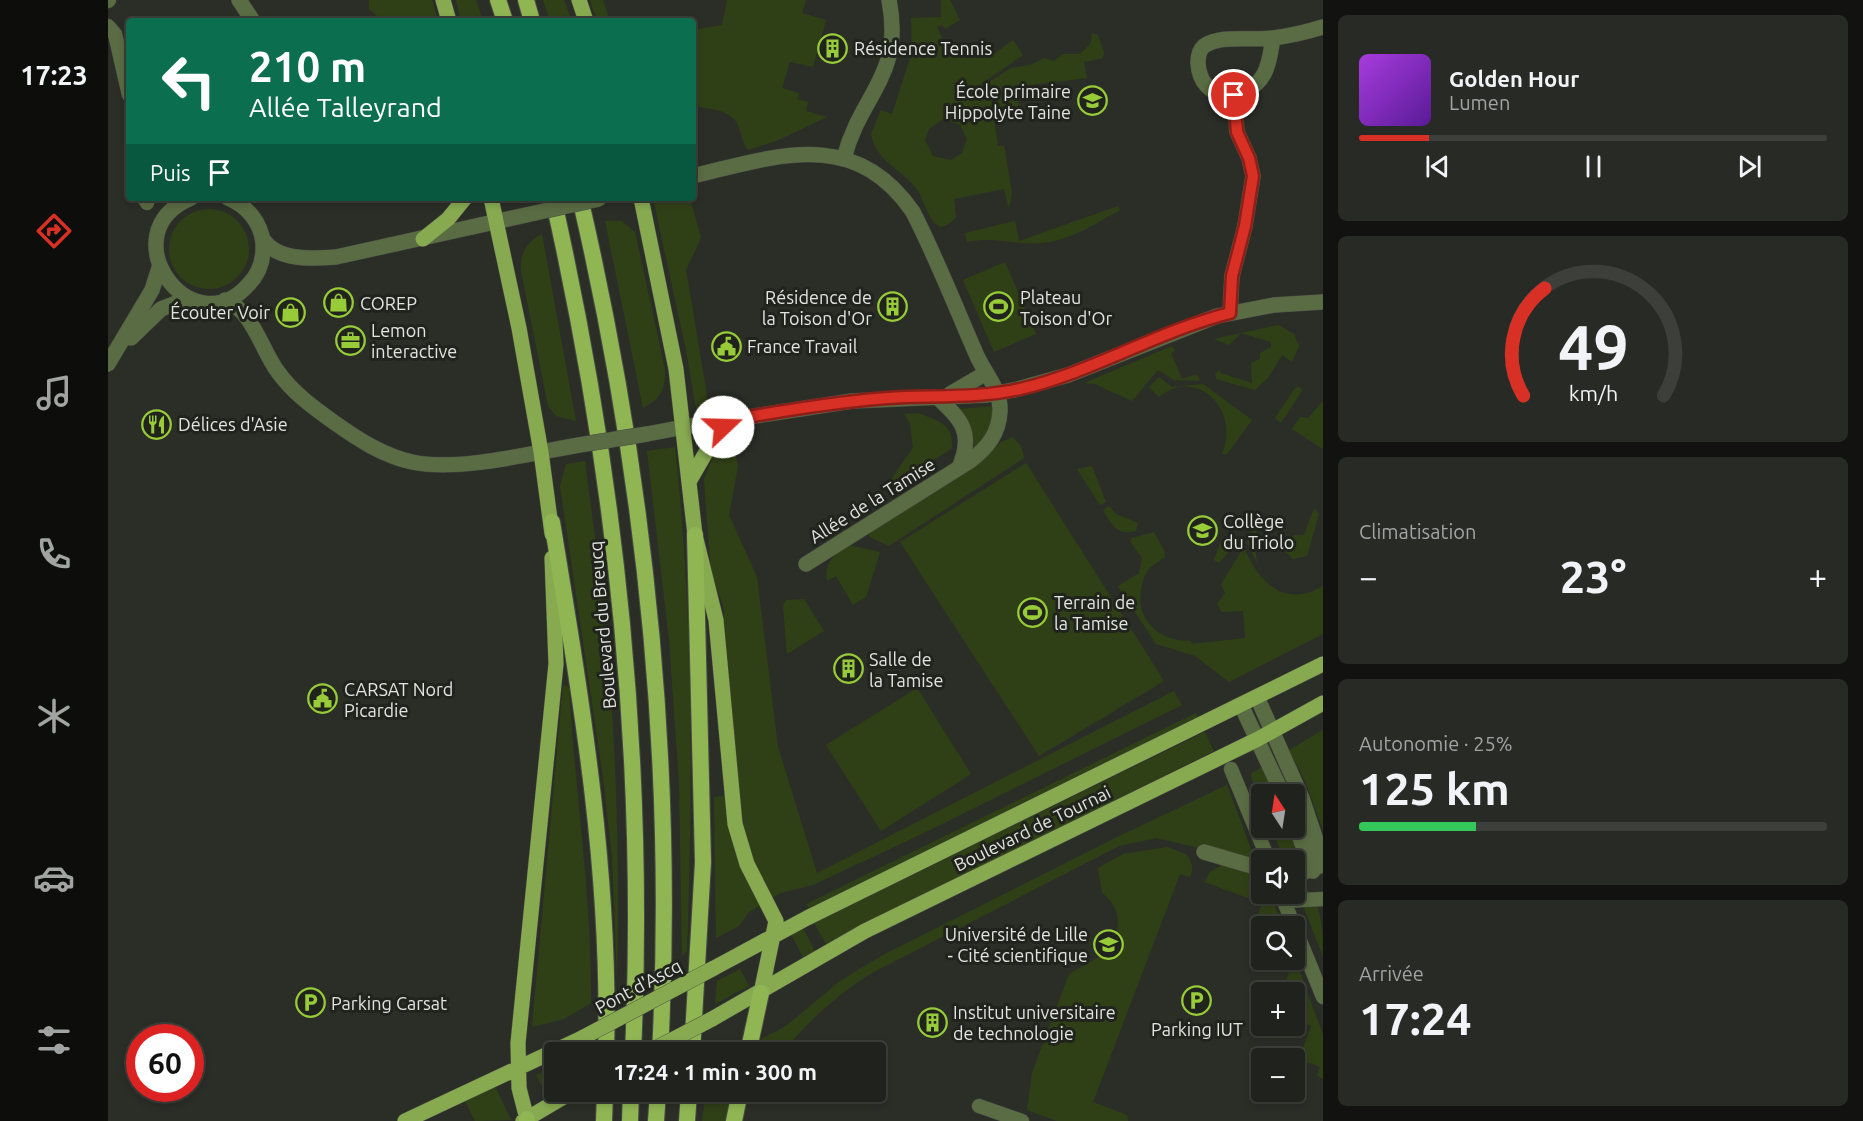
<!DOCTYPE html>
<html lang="fr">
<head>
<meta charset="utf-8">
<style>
  body { margin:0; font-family:Ubuntu,sans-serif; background:#282a26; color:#f1f3f6; height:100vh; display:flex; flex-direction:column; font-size:22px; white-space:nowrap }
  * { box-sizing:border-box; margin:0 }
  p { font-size:20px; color:#a2a4a4 }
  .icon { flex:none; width:33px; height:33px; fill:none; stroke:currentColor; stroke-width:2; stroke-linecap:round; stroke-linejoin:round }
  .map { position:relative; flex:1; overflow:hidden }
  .details { display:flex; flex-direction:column; gap:15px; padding:15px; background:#121310; width:540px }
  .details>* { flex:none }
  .banner { position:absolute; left:18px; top:18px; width:570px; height:183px; border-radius:6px; box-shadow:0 3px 9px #0003,0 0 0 2px #3d3f3b; background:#0b6e4f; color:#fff; overflow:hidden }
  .needle { width:39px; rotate:348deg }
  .tools { position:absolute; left:1143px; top:784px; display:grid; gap:12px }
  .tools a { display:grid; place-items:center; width:54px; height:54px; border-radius:6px; background:#20221d; box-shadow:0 3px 9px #0003,0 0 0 2px #3d3f3b; font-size:30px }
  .speed { position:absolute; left:18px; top:1024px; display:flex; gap:12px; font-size:30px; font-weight:700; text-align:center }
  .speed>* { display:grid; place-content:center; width:78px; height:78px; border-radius:50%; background:#20221d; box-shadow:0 3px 9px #0003,0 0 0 2px #3d3f3b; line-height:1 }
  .speed .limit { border:9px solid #d22; background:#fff; color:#111 }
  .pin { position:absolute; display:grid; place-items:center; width:51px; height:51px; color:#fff; margin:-26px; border:3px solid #fff; border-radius:50%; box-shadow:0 2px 6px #0007 }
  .me { position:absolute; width:66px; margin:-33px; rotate:69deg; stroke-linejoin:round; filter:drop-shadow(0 0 4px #0008) }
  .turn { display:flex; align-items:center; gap:21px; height:126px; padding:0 24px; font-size:27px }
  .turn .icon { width:78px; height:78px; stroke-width:2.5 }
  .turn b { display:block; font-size:42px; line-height:51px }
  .then { display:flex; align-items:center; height:57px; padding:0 24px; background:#0003; gap:12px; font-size:22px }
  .big { font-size:45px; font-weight:700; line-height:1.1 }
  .details .tile { flex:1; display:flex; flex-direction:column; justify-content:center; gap:9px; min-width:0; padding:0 21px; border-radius:9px; background:#282a26 }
  .details .dial { align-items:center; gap:0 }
  .dial svg { height:156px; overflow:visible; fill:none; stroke:#3d3f3b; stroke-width:7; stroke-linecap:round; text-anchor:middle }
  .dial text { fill:#f1f3f6; stroke:none }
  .song { display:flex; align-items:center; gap:18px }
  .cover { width:72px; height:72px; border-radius:9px; background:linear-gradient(135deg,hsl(280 70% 55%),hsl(270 70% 35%)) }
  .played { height:6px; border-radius:3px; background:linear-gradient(90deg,#d93025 15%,#3d3f3b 15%) }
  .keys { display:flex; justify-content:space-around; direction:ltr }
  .heat { display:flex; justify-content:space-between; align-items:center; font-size:33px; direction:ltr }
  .charge { height:9px; border-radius:4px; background:linear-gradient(90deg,#34c759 25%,#3d3f3b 0) }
  .trip { position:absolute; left:436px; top:1042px; width:342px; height:60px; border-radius:6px; background:#20221d; box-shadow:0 3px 9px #0003,0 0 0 2px #3d3f3b; font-weight:700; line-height:60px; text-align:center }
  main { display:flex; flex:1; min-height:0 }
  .tabs { display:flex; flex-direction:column; width:108px; justify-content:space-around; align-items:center; background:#0d0e0c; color:#a2a4a4 }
  .tabs .icon { width:42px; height:42px }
  .tabs .on { color:#d93025 }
  .tabs b { font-size:27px; color:#f1f3f6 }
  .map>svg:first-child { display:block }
</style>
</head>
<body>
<main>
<nav class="tabs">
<b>17:23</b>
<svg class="icon on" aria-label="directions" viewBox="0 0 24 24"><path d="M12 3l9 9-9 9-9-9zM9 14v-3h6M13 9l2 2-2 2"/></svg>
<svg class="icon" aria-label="music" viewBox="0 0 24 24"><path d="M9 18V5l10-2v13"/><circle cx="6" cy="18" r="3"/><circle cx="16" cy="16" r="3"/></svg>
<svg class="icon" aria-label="phone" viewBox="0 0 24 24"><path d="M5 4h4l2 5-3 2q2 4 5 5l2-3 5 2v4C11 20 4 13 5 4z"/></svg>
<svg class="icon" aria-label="climate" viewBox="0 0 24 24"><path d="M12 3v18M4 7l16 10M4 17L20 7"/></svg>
<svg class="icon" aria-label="car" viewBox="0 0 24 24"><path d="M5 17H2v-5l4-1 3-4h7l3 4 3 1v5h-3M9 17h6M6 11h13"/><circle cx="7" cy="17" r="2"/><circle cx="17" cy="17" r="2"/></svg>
<svg class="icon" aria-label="filters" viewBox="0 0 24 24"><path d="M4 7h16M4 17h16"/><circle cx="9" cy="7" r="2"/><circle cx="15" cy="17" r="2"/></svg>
</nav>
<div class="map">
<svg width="1215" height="1121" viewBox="0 0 1215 1121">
  <rect width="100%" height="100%" fill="#2b2e27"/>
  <path fill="#304016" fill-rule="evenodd" d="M261,0H324L330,21H275L261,9Z
    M348,0H368L375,21H353Z
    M435,0H456L464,21H442Z
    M482,0H495L502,21H489Z
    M619,0H698L694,13L718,20L705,67L682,62L674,88L691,93L689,99L700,102L698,111L719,117L668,141L640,150C633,141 634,132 629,123C620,108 600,110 585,105V30L614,25Z
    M833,0H842L852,20L837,29L834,25L829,27L843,57L872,43L880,52L887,53L905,40L915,55L873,84L883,99L890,146H896L904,193L901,209L896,189L846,199L848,217L841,224L833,227C819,222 817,199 808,188C792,168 768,161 763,134L773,110L784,114L804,52L803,18L833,17ZM835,119L852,125L859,139L854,153L843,160L825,156L817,140L821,129Z
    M984,33L990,35L996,53L995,58L976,62L979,78L908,87L911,106L889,108L888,97L879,85L881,82L903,68L922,65L936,58L946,61L955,54H972L983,43Z
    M545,198H582L593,238L578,270L602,413L589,415L578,350Z
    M1010,206L1012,210C988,223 962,241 934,243C907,245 887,236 859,242L857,233L907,221L911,241Z
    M61 249a40 40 0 1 1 80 0a40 40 0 1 1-80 0Z
    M497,221H514L527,232L557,370C557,390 553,399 535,408Z
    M434,234L468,421L448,416L440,406L413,271C412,253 418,243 434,234Z
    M897,262L928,334L886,352L855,280Z
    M84,307L112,313L96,318L69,310Z
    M1170,325L1186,334L1191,346L1184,362L1174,355L1160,378L1147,390L1108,379L1107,373L1113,370L1112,373L1144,383L1143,363L1152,359V353L1163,347V342L1133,333L1121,345L1106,339Z
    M1064,346L1067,351L1063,353L1074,379L1089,374L1092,381L1066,380L1050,370L1024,401L987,384L976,383Z
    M1051,377L1064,387L1095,384L1144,420L1119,454H1114C1133,410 1089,366 1051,397L1041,387Z
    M1192,387L1194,391L1173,423L1167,418L1187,388Z
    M1215,401V449L1184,429L1192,417L1200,418Z
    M886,406L880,437L866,449L865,438L850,409Z
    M810,413C830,421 845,423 844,448C821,466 793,467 785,500L778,489L779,485L805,448L802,423L796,414Z
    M905,437L913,446L916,458L781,546L762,537L760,532L875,459L893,442Z
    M625,442L630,466L621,515L649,577L670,747L709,873L1066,691L1074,705L822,830L705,885L672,893L640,913L631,926L608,938L606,797L631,794L615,605L603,573L596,479L606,455Z
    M567,447C585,614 585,783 579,951L574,956L571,783L561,640L539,451Z
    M477,461C483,511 491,561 496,611C508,734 512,858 509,981L504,857L495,777L452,486L458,464Z
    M918,463L1056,681L931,756L792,542Z
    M984,466L998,502L992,505L969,469Z
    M1001,506L1008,514L1030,523L1028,531C1008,536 1005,525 995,510Z
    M1206,508L1211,514L1199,556L1185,559L1178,552L1177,542L1186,535H1196Z
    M1142,522L1150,527L1146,539L1149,563L1139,542L1145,534L1141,526Z
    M1046,532L1056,550L1057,557C1052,560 1046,564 1042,568C1037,573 1034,582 1033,590C1027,622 1054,642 1083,641L1084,644L1137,638L1135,611L1114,612L1109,604L1117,593L1113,584L1136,547C1150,582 1176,609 1215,586V634L1121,682L1087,656L1048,644L1010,586L1031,573L1034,558L1022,541L1024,538Z
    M1114,539L1120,548L1119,554L1111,563L1106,560Z
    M740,545L772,552L758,597L745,605L728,576L719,581C716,563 727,554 740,545Z
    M696,599L716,631L679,654L675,606L678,600Z
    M457,685L461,688C467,793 484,897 483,1003L456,1019L424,1027L455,686Z
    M809,688L863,774L773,831L718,745Z
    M1088,713L1090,717L701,908L698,904Z
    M1215,730V830L1197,781L1181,750Z
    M1097,732L1106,751L718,944L706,923Z
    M1156,766L1171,795H1154L1153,803L1143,776L1144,773Z
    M1119,785L1148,862L1049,838L1011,846L762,974C728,996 700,1021 674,1053L653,1039L678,1026L732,981L773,956L1005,839Z
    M1163,828H1184L1197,864L1192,868L1186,861H1177Z
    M1059,847L1078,854C1084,861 1086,868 1082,877L1072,874L985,1102L1019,1115L1020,1121H949L919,1110L924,1073L961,974L1005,949C1011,927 1015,908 994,893L990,868L1015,854Z
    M1114,865L1153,874L1154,894H1162L1175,927H1158L1160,921L1149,917L1154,903L1096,882L1102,872Z
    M1186,882C1215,890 1215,932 1215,957Z
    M695,928L707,951L695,957L683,934Z
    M1187,958L1215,1035V1079L1209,1076L1212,1067L1191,1059L1203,1026L1192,1022L1196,1010L1187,1006L1186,993H1173L1181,973L1169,968L1172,960Z
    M632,969L641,986L607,1004L609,981Z
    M447,1066V1087L437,1092L428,1075Z
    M386,1084L403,1120L367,1121L356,1099Z
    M598,1092H624L618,1121H594Z"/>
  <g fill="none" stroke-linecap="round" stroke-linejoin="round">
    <defs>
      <path id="pedestrian" d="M0,1L1,0
        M0,26L7,34L21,95
        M36,198L39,203
        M1123,769L1161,861
        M1173,894L1215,997
        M1176,901L1215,899
        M871,1106L914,1121"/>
      <path id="minor" d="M131,0L145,21
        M1165,38C1163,49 1162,63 1156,74C1139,104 1092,103 1090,63C1090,56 1091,50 1096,46C1113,34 1145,41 1165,38C1182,36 1199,32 1215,27
        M736,158C753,93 796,76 781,0
        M585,176C668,156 747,127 805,212C829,259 848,308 869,356C878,375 893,390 892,411C891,434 879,448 862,461L698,564
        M1122,313L1124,276L1137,226L1145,176L1141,158L1129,132L1126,95
        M842,394L878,373
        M829,397C854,420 866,433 851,468
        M576,427L744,401L879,395L910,389L960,375L1109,316L1166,305L1215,302
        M1149,697L1194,798L1215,861
        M1133,705L1175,795
        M1186,823L1205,871
        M1096,852L1154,869
        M1186,876L1212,866"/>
      <path id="tertiary" d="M83,198C0,233 83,348 140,285C151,274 156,259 155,243C153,222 139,206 120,198
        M155,239C169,261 205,259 228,257L427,213
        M117,300C145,311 153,349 170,372C185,393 206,408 227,423C251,440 276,456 304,462C350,472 424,453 471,445
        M23,338L53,309L81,298
        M0,364L44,290L51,268
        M539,434L576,427"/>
      <path id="primary" d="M335,0L341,21
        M471,0L478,21
        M383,198L411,328L433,452L444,534
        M533,198L568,369L587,535L608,620L627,824L639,864L668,921L653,993
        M315,239L340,219L357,198
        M582,480L608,435L622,420
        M606,968L699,918L1215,664
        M604,1019L757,931L1150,739L1215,703
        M419,1119L411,1088L410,1043L448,664L444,558
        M297,1121L474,1038
        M415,1121L464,1092"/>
      <path id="trunk" d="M390,0L397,21
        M418,0L424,21
        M445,198C509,482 538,762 525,1053
        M472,198C537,477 567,766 552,1053
        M444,522C473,698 503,873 498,1053
        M584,1053L595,862L587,535
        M640,1053L653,993
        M419,1119V1121
        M496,1121L497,1092
        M522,1121L523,1092
        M548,1121L550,1092
        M579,1121L581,1092
        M626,1121L632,1092"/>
    </defs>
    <use href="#pedestrian" stroke="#484b44" stroke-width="15"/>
    <use href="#minor" stroke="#484b44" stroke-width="16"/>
    <use href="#tertiary" stroke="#484b44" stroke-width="16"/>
    <use href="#primary" stroke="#484b44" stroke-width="16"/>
    <use href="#trunk" stroke="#484b44" stroke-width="18"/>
    <use href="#pedestrian" stroke="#5a6c43" stroke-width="14"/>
    <use href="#minor" stroke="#5a6c43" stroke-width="15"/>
    <use href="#tertiary" stroke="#5a6c43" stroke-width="15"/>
    <use href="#primary" stroke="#87aa51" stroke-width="15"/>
    <use href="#trunk" stroke="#90b654" stroke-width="16"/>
    <defs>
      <path id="tertiary-bridge" d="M427,213L491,199
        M471,445L539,434"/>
      <path id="primary-bridge" d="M474,1038L606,968
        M539,1053L604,1019"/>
    </defs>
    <use href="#tertiary-bridge" stroke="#484b44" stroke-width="16" stroke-linecap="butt"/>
    <use href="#primary-bridge" stroke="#484b44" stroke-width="16" stroke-linecap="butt"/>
    <use href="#tertiary-bridge" stroke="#5a6c43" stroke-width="15"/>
    <use href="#primary-bridge" stroke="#87aa51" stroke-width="15"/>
  </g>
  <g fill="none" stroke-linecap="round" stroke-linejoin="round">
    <defs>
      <path id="route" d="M615,427L622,420C674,411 727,402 780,398C824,395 868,399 912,389C985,372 1050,331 1122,313L1124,276L1137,226L1145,176L1141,158L1129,132L1126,95"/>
    </defs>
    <use href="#route" stroke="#8d1f18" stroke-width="15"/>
    <use href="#route" stroke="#d93025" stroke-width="10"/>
  </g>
  <defs>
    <symbol id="building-ring" viewBox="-11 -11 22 22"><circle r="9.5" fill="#21241d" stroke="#97cc38" stroke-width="1.5"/><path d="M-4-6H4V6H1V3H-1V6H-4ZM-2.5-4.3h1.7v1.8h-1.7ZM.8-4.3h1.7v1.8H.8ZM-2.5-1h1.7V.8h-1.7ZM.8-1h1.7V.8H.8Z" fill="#97cc38"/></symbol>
    <symbol id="school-ring" viewBox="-11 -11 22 22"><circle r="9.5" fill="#21241d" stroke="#97cc38" stroke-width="1.5"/><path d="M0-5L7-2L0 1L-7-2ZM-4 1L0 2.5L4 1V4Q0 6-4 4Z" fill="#97cc38"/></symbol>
    <symbol id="shop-ring" viewBox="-11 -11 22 22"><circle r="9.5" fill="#21241d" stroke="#97cc38" stroke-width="1.5"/><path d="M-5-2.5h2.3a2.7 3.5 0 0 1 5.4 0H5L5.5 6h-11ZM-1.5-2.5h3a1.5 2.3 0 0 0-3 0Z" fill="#97cc38"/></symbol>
    <symbol id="stadium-ring" viewBox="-11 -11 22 22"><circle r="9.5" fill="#21241d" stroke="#97cc38" stroke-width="1.5"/><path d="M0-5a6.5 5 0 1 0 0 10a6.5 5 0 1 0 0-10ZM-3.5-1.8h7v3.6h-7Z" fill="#97cc38"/></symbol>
    <symbol id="office-ring" viewBox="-11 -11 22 22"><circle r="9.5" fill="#21241d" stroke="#97cc38" stroke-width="1.5"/><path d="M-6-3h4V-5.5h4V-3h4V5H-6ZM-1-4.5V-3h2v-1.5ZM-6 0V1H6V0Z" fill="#97cc38"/></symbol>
    <symbol id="civic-ring" viewBox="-11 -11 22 22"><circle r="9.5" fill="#21241d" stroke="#97cc38" stroke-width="1.5"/><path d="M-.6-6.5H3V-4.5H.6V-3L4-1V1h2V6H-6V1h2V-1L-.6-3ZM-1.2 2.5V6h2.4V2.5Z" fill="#97cc38"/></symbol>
    <symbol id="restaurant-ring" viewBox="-11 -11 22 22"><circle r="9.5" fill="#21241d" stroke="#97cc38" stroke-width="1.5"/><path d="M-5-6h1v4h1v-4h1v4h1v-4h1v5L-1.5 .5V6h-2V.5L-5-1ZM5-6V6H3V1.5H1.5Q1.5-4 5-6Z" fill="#97cc38"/></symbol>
    <symbol id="university-ring" viewBox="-11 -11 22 22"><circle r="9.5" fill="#21241d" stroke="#97cc38" stroke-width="1.5"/><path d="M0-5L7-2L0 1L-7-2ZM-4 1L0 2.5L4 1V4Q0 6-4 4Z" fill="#97cc38"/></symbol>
    <symbol id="parking-ring" viewBox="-11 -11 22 22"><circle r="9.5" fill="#21241d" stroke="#97cc38" stroke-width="1.5"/><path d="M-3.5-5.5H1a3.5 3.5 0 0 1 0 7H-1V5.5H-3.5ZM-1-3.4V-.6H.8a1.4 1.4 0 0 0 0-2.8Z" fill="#97cc38"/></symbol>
  </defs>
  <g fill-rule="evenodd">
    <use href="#building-ring" x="708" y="32" width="33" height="33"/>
    <use href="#school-ring" x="968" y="84" width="33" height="33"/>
    <use href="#shop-ring" x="214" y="286" width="33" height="33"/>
    <use href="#building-ring" x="768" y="290" width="33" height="33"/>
    <use href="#stadium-ring" x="874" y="290" width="33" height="33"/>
    <use href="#shop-ring" x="166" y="296" width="33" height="33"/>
    <use href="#office-ring" x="226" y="324" width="33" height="33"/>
    <use href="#civic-ring" x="602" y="330" width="33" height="33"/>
    <use href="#restaurant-ring" x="32" y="408" width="33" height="33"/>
    <use href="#school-ring" x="1078" y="514" width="33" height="33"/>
    <use href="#stadium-ring" x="908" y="596" width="33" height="33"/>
    <use href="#building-ring" x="724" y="652" width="33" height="33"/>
    <use href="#civic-ring" x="198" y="682" width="33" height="33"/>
    <use href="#university-ring" x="984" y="928" width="33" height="33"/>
    <use href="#parking-ring" x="1072" y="984" width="33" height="33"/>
    <use href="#parking-ring" x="186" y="986" width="33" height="33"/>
    <use href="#building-ring" x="808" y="1006" width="33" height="33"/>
  </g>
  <g text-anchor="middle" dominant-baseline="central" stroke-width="6" stroke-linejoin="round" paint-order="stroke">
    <g font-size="18" fill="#e1e4df" stroke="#21241d" text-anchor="start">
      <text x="746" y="48">Résidence Tennis</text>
      <text x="963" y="91" text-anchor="end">École primaire<tspan x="963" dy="21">Hippolyte Taine</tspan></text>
      <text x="764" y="297" text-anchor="end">Résidence de<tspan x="764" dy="21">la Toison d'Or</tspan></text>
      <text x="912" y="297">Plateau<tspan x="912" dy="21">Toison d'Or</tspan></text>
      <text x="252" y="303">COREP</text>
      <text x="162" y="312" text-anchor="end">Écouter Voir</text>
      <text x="263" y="330">Lemon<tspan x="263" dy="21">interactive</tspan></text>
      <text x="639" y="346">France Travail</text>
      <text x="70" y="424">Délices d'Asie</text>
      <text x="1115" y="521">Collège<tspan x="1115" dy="21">du Triolo</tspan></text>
      <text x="946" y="602">Terrain de<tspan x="946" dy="21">la Tamise</tspan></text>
      <text x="761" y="659">Salle de<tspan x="761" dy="21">la Tamise</tspan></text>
      <text x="236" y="689">CARSAT Nord<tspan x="236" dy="21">Picardie</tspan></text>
      <text x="980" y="934" text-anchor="end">Université de Lille<tspan x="980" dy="21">‐ Cité scientifique</tspan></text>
      <text x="223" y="1003">Parking Carsat</text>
      <text x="845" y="1012">Institut universitaire<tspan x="845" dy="21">de technologie</tspan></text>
      <text x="1089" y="1029" text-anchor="middle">Parking IUT</text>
    </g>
    <g font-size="18" fill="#e1e4df" stroke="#21241d">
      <text transform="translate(764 500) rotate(-32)">Allée de la Tamise</text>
      <text transform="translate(494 625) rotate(-95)">Boulevard du Breucq</text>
      <text transform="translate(924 828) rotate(-26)">Boulevard de Tournai</text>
      <text transform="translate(530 986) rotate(-28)">Pont d'Ascq</text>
    </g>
  </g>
</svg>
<div class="tools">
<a><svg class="needle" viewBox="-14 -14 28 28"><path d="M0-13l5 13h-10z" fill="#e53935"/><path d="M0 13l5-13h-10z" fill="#a2a4a4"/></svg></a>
<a><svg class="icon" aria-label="sound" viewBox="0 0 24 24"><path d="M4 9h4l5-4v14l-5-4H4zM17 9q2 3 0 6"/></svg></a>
<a><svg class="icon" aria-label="search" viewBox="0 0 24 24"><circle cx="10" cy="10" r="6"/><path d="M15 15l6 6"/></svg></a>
<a>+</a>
<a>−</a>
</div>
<div class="speed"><div class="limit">60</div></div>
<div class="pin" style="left:1126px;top:95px;background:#d93025"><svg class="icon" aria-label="arrive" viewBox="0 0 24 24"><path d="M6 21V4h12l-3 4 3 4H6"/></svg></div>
<svg class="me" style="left:615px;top:427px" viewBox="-20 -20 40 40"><circle r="19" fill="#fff"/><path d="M0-13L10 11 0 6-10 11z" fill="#d93025"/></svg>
<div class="trip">17:24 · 1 min · 300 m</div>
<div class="banner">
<div class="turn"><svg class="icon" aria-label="left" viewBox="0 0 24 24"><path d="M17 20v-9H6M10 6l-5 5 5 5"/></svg><div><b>210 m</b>Allée Talleyrand</div></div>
<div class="then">Puis<svg class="icon" aria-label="arrive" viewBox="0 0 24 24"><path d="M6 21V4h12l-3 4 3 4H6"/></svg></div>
</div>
</div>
<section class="details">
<div class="tile">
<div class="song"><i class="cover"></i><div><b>Golden Hour</b><p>Lumen</p></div></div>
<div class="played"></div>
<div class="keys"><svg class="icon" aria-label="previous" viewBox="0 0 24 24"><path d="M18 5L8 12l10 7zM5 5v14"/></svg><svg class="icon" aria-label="pause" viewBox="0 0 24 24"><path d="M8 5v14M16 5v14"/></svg><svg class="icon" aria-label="next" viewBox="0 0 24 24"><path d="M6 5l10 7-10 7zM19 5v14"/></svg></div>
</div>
<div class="tile dial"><svg viewBox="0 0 100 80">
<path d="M14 69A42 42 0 1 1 86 69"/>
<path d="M14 69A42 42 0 0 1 25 14" stroke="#d93025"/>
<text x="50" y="56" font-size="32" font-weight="700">49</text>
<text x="50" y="72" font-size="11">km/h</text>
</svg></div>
<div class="tile"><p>Climatisation</p>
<div class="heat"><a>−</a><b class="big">23°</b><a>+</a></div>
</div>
<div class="tile"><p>Autonomie · 25%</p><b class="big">125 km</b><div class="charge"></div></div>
<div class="tile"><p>Arrivée</p><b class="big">17:24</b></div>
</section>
</main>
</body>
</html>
